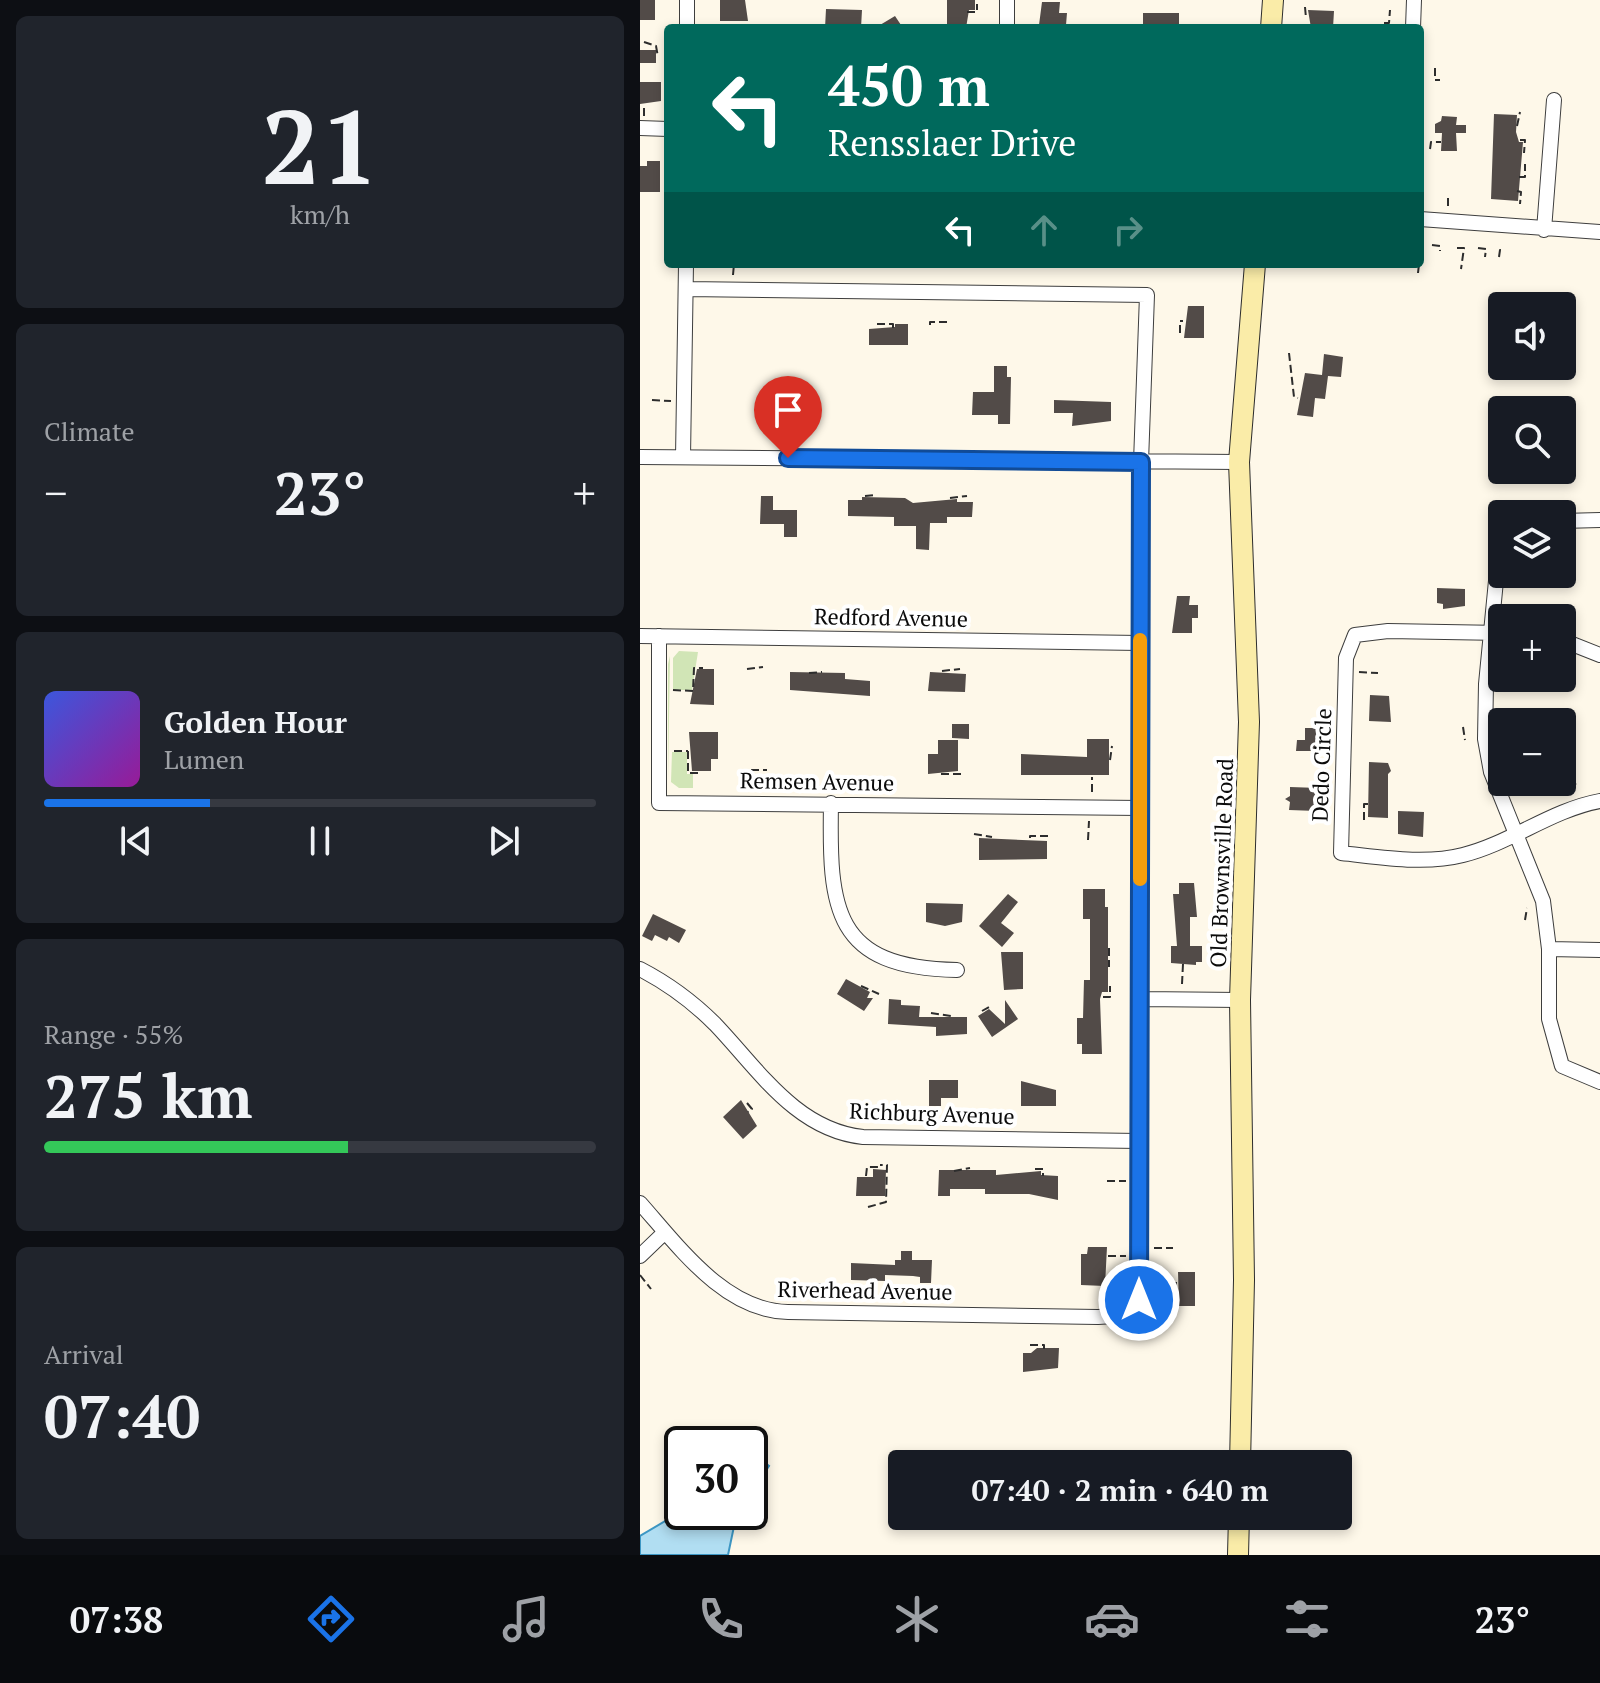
<!DOCTYPE html>
<html lang="en">
<head>
<meta charset="utf-8">
<style>
  body { margin:0; font-family:"PT Serif",serif; background:#20242c; color:#f1f3f6; height:100vh; display:flex; flex-direction:column; font-size:30px; white-space:nowrap }
  * { box-sizing:border-box; margin:0 }
  p { font-size:26px; color:#9ea1a6 }
  .icon { flex:none; width:44px; height:44px; fill:none; stroke:currentColor; stroke-width:2; stroke-linecap:round; stroke-linejoin:round }
  .map { position:relative; flex:1; overflow:hidden }
  .side { display:flex; flex-direction:column; gap:16px; padding:16px; background:#0d0f14; width:640px }
  .side>* { flex:none }
  .top-card { position:absolute; left:24px; top:24px; width:760px; height:244px; border-radius:8px; box-shadow:0 4px 12px #0003; background:#00695c; color:#fff; overflow:hidden }
  .controls { position:absolute; left:848px; top:292px; display:grid; gap:16px }
  .controls a { display:grid; place-items:center; width:88px; height:88px; border-radius:8px; background:#171b24; box-shadow:0 4px 12px #0003; font-size:40px }
  .speed { position:absolute; left:24px; top:1426px; display:flex; gap:16px; font-size:40px; font-weight:700; text-align:center }
  .speed>* { display:grid; place-content:center; width:104px; height:104px; border-radius:50%; background:#171b24; box-shadow:0 4px 12px #0003; line-height:1 }
  .speed .limit { border:4px solid #111; border-radius:12px; background:#fff; color:#111 }
  .pin { position:absolute; display:grid; place-items:center; width:68px; height:68px; color:#fff; margin:-82px -34px; border-radius:50% 50% 50% 0; rotate:-45deg; box-shadow:0 0 8px #0007 }
  .pin .icon { rotate:45deg }
  .me { position:absolute; width:88px; margin:-44px; rotate:0deg; stroke-linejoin:round; filter:drop-shadow(0 0 6px #0008) }
  .turn { display:flex; align-items:center; gap:28px; height:168px; padding:0 32px; font-size:36px }
  .turn .icon { width:104px; height:104px; stroke-width:2.5 }
  .turn b { display:block; font-size:56px; line-height:68px }
  .lanes { display:flex; align-items:center; height:76px; padding:0 32px; background:#0003; justify-content:center; gap:40px; direction:ltr }
  .lanes .off { opacity:.35 }
  .big { font-size:60px; font-weight:800; line-height:1.1 }
  .side .widget { flex:1; display:flex; flex-direction:column; justify-content:center; gap:12px; min-width:0; padding:0 28px; border-radius:12px; background:#20242c }
  .side .dial { align-items:center; gap:0 }
  .dial b { font-size:104px; line-height:1 }
  .song { display:flex; align-items:center; gap:24px }
  .cover { width:96px; height:96px; border-radius:12px; background:linear-gradient(135deg,hsl(230 70% 55%),hsl(300 70% 35%)) }
  .played { height:8px; border-radius:4px; background:linear-gradient(90deg,#1a73e8 30%,#363941 30%) }
  .keys { display:flex; justify-content:space-around; direction:ltr }
  .heat { display:flex; justify-content:space-between; align-items:center; font-size:44px; direction:ltr }
  .charge { height:12px; border-radius:6px; background:linear-gradient(90deg,#34c759 55%,#363941 0) }
  .trip { position:absolute; left:248px; top:1450px; width:464px; height:80px; border-radius:8px; background:#171b24; box-shadow:0 4px 12px #0003; font-weight:800; line-height:80px; text-align:center }
  .tab-bar { display:flex; height:128px; justify-content:space-around; align-items:center; background:#090b0e; color:#9ea1a6 }
  .tab-bar .icon { width:56px; height:56px }
  .tab-bar .on { color:#1a73e8 }
  .tab-bar b { font-size:36px; color:#f1f3f6 }
  main { display:flex; flex:1; min-height:0 }
  .map>svg:first-child { display:block }
</style>
</head>
<body>
<main>
<section class="side">
<div class="widget dial"><b>21</b><p>km/h</p></div>
<div class="widget"><p>Climate</p>
<div class="heat"><a>−</a><b class="big">23°</b><a>+</a></div>
</div>
<div class="widget">
<div class="song"><i class="cover"></i><div><b>Golden Hour</b><p>Lumen</p></div></div>
<div class="played"></div>
<div class="keys"><svg class="icon" aria-label="previous" viewBox="0 0 24 24"><path d="M18 5L8 12l10 7zM5 5v14"/></svg><svg class="icon" aria-label="pause" viewBox="0 0 24 24"><path d="M8 5v14M16 5v14"/></svg><svg class="icon" aria-label="next" viewBox="0 0 24 24"><path d="M6 5l10 7-10 7zM19 5v14"/></svg></div>
</div>
<div class="widget"><p>Range · 55%</p><b class="big">275 km</b><div class="charge"></div></div>
<div class="widget"><p>Arrival</p><b class="big">07:40</b></div>
</section>
<div class="map">
<svg width="960" height="1555" viewBox="0 0 960 1555">
  <rect width="100%" height="100%" fill="#fef8e9"/>
  <path fill="#d1e5b6" d="M39,651L58,652L52,690H33V658Z
    M30,656L28,782V664Z
    M32,752H47V774H53V788H39L31,782Z"/>
  <path fill="#b1def2" stroke="#3d97c4" stroke-width="2" d="M123,1461L129,1466L110,1495V1464Z
    M42,1511L97,1512L88,1555H0V1536Z"/>
  <path fill="#524b48" d="M0,0H15V20H0Z
    M80,0H105L108,21H80Z
    M307,0H335V10H329L326,28H307Z
    M402,2H420L419,13H427L426,25H399Z
    M186,9L222,10L221,28H185Z
    M668,10L694,11L693,28H671Z
    M503,13H539V28H503Z
    M255,16L263,28H235Z
    M0,50H16V63H0Z
    M0,82H21V101L0,104Z
    M854,114L877,115L876,132L879,142H883L878,201L851,199Z
    M802,116L817,117L816,125H826V133H816L817,151H801L802,133H795V124L801,121Z
    M7,161H20V192H0V166H7Z
    M548,306H564V338H544Z
    M255,324H268V345H229V329L255,327Z
    M684,354L703,357L701,377L688,376L685,399L675,398L673,417L657,415L665,373L682,375Z
    M354,366H367V377H371L370,424H358V415H332L333,392H354Z
    M414,400L471,402V421L432,426L433,413H414Z
    M121,496H133V510H157V537H144V524H120Z
    M222,497L265,498L273,503L317,499V502H333L332,517H307V523H290L289,550L276,549V526H254V517L208,516V500H222Z
    M797,588L825,589V606L803,609V604L797,603Z
    M537,596H550L549,605H558V618H552V633H532Z
    M57,669H74V705L50,704Z
    M150,672L205,673V679L230,681V696L150,690Z
    M290,672L326,674L325,692L288,691Z
    M730,695L749,696L751,722L729,721Z
    M312,724H329V739L312,738Z
    M665,728H683L682,751H656L657,740H665Z
    M49,732H78V759H71V771H52Z
    M447,739H469V775H381V754L447,757Z
    M298,740H318V771L288,774V754H298Z
    M729,762L748,763L751,771L748,774V818L728,817Z
    M650,787L679,788L677,811L649,810L650,802L645,799L650,796Z
    M758,811L784,812L783,837L758,834Z
    M339,838L407,841V859L339,860Z
    M539,883H554L557,917H550V946H562V962H556V965L531,963V946H537L533,894H539Z
    M443,889H465V907H468V992H462L460,999L462,1054H442V1044H437V1018H443L444,980H450V919H443Z
    M368,894L378,902L361,923L374,933L362,947L339,926Z
    M286,903L323,904L322,922L305,926L286,922Z
    M13,914L46,930L39,943L29,937L27,941L15,935L12,941L2,936Z
    M361,952H383V989L364,990Z
    M206,979L230,992L227,998H233L224,1011L197,994Z
    M249,999L261,1000V1005L280,1006L279,1017H327V1034L296,1036V1027L248,1024Z
    M365,1000L378,1019L352,1037L338,1016L349,1009L365,1024Z
    M289,1080H318V1098H301V1106H289Z
    M381,1081L416,1090V1106H381Z
    M101,1100L117,1126L103,1139L83,1117Z
    M233,1169L246,1170L245,1196H216L217,1177H233Z
    M299,1170H356V1175L401,1171V1175L418,1176V1200L389,1194H345V1189H310V1196H298Z
    M448,1247H467L465,1286L441,1285V1254H447Z
    M261,1251H272V1260H292L291,1283H280V1277L273,1276L245,1275V1281L211,1280V1263L255,1265V1260H261Z
    M538,1272H555V1306H539Z
    M397,1348H419L418,1368L383,1372V1353H391Z"/>
  <g fill="none" stroke-linecap="round" stroke-linejoin="round">
    <defs>
      <path id="street" d="M47,28V0
        M367,28V0
        M773,28L774,0
        M0,128L28,129
        M780,219L960,232
        M904,230L914,100
        M0,457L599,462
        M43,457L46,264
        M922,521L960,520
        M862,554L858,560L846,684L845,739L851,772L903,901L909,949V1019L922,1066L960,1082
        M862,633L748,631L715,635L706,658L701,853C740,857 784,865 823,855C871,843 911,810 960,801
        M0,636L500,643
        M19,636V803L501,808
        M922,640L960,655
        M191,803C189,909 193,968 317,970
        M909,949L960,950
        M0,969C27,983 53,1002 75,1024C118,1069 156,1130 223,1137L499,1141
        M500,999L600,1000
        M0,1203C39,1247 85,1311 148,1312L458,1317L490,1315L499,1300L501,462L507,295L46,289
        M0,1256L25,1232"/>
      <path id="secondary" d="M631,28L633,0
        M600,1464L604,1280L600,1000L609,722L599,462L615,264
        M598,1555L599,1516"/>
    </defs>
    <use href="#street" stroke="#3e3e3e" stroke-width="16"/>
    <use href="#secondary" stroke="#2d2d2d" stroke-width="22"/>
    <path stroke="#2d2d2d" stroke-width="2" stroke-dasharray="8 4" stroke-linecap="butt" d="M665,7L666,18
      M327,12H337V4
      M744,23H749L750,10
      M4,42L16,46L18,57
      M795,68V80H800
      M4,116V105
      M877,126L880,112
      M880,140H885L884,153
      M790,149L791,142H801
      M879,177H885V164
      M877,191L881,192L880,204
      M808,206V195
      M780,245V250
      M792,245L800,246V251
      M817,248H824L821,269
      M838,248L846,249L845,257
      M859,257L860,250H864
      M690,267V264
      M778,273L779,264
      M93,275L94,264
      M237,324H253V328
      M290,325V322H311
      M540,333V321H543
      M649,353L654,397L658,398
      M12,400L31,401
      M225,496L236,495
      M310,498L327,496
      M107,669L123,667
      M302,671L320,669
      M719,672L738,673
      M169,673L182,672
      M33,690L53,691L54,668H63
      M823,727L825,740
      M683,738L686,726
      M34,751H48
      M48,751V773H58
      M470,760L472,746
      M682,767H685V783
      M111,770H127
      M301,774H321
      M929,787L939,782
      M452,792V777
      M724,820V804H728
      M334,834L352,837
      M390,838V836H411
      M448,840L449,821
      M885,920L887,908
      M469,948V967
      M542,984L543,964
      M221,986L239,994
      M463,997H470V986
      M342,1011L349,1007L351,1010
      M291,1013L311,1016
      M107,1103L112,1109L108,1112
      M395,1169H403V1176
      M314,1171L330,1168
      M226,1176L227,1167H239
      M467,1181H486
      M228,1207L246,1202L247,1165H240
      M514,1248H533
      M468,1256H486
      M0,1275L11,1289
      M174,1284H187V1281
      M535,1300L536,1282
      M390,1345H404V1349"/>
    <use href="#street" stroke="#fff" stroke-width="14"/>
    <use href="#secondary" stroke="#faeca8" stroke-width="20"/>
  </g>
  <g fill="none" stroke-linecap="round" stroke-linejoin="round">
    <defs>
      <path id="route" d="M148,458L501,462L499,1300"/>
    </defs>
    <use href="#route" stroke="#114b97" stroke-width="20"/>
    <use href="#route" stroke="#1a73e8" stroke-width="14"/>
    <path stroke="#f59e0b" stroke-width="14" d="M500,879V640"/>
  </g>
  <g text-anchor="middle" dominant-baseline="central" stroke-width="8" stroke-linejoin="round" paint-order="stroke">
    <g font-size="22" fill="#0b0b0b" stroke="#fff">
      <text transform="translate(251 617) rotate(1)">Redford Avenue</text>
      <text transform="translate(681 765) rotate(-88)">Dedo Circle</text>
      <text transform="translate(177 781) rotate(1)">Remsen Avenue</text>
      <text transform="translate(581 863) rotate(-88)">Old Brownsville Road</text>
      <text transform="translate(292 1113) rotate(2)">Richburg Avenue</text>
      <text transform="translate(225 1290) rotate(1)">Riverhead Avenue</text>
    </g>
  </g>
</svg>
<div class="controls">
<a><svg class="icon" aria-label="sound" viewBox="0 0 24 24"><path d="M4 9h4l5-4v14l-5-4H4zM17 9q2 3 0 6"/></svg></a>
<a><svg class="icon" aria-label="search" viewBox="0 0 24 24"><circle cx="10" cy="10" r="6"/><path d="M15 15l6 6"/></svg></a>
<a><svg class="icon" aria-label="layers" viewBox="0 0 24 24"><path d="M12 4l9 5-9 5-9-5zM3 14l9 5 9-5"/></svg></a>
<a>+</a>
<a>−</a>
</div>
<div class="speed"><div class="limit">30</div></div>
<div class="pin" style="left:148px;top:458px;background:#d93025"><svg class="icon" aria-label="arrive" viewBox="0 0 24 24"><path d="M6 21V4h12l-3 4 3 4H6"/></svg></div>
<svg class="me" style="left:499px;top:1300px" viewBox="-20 -20 40 40"><circle r="17" fill="#1a73e8" stroke="#fff" stroke-width="3"/><path d="M0-11L8 9 0 5-8 9z" fill="#fff"/></svg>
<div class="trip">07:40 · 2 min · 640 m</div>
<div class="top-card">
<div class="turn"><svg class="icon" aria-label="left" viewBox="0 0 24 24"><path d="M17 20v-9H6M10 6l-5 5 5 5"/></svg><div><b>450 m</b>Rensslaer Drive</div></div>
<div class="lanes"><svg class="icon" aria-label="left" viewBox="0 0 24 24"><path d="M17 20v-9H6M10 6l-5 5 5 5"/></svg><svg class="icon off" aria-label="ahead" viewBox="0 0 24 24"><path d="M12 20V5M6 11l6-6 6 6"/></svg><svg class="icon off" aria-label="right" viewBox="0 0 24 24"><path d="M7 20v-9h11M14 6l5 5-5 5"/></svg></div>
</div>
</div>
</main>
<nav class="tab-bar">
<b>07:38</b>
<svg class="icon on" aria-label="directions" viewBox="0 0 24 24"><path d="M12 3l9 9-9 9-9-9zM9 14v-3h6M13 9l2 2-2 2"/></svg>
<svg class="icon" aria-label="music" viewBox="0 0 24 24"><path d="M9 18V5l10-2v13"/><circle cx="6" cy="18" r="3"/><circle cx="16" cy="16" r="3"/></svg>
<svg class="icon" aria-label="phone" viewBox="0 0 24 24"><path d="M5 4h4l2 5-3 2q2 4 5 5l2-3 5 2v4C11 20 4 13 5 4z"/></svg>
<svg class="icon" aria-label="climate" viewBox="0 0 24 24"><path d="M12 3v18M4 7l16 10M4 17L20 7"/></svg>
<svg class="icon" aria-label="car" viewBox="0 0 24 24"><path d="M5 17H2v-5l4-1 3-4h7l3 4 3 1v5h-3M9 17h6M6 11h13"/><circle cx="7" cy="17" r="2"/><circle cx="17" cy="17" r="2"/></svg>
<svg class="icon" aria-label="filters" viewBox="0 0 24 24"><path d="M4 7h16M4 17h16"/><circle cx="9" cy="7" r="2"/><circle cx="15" cy="17" r="2"/></svg>
<b>23°</b>
</nav>
</body>
</html>
